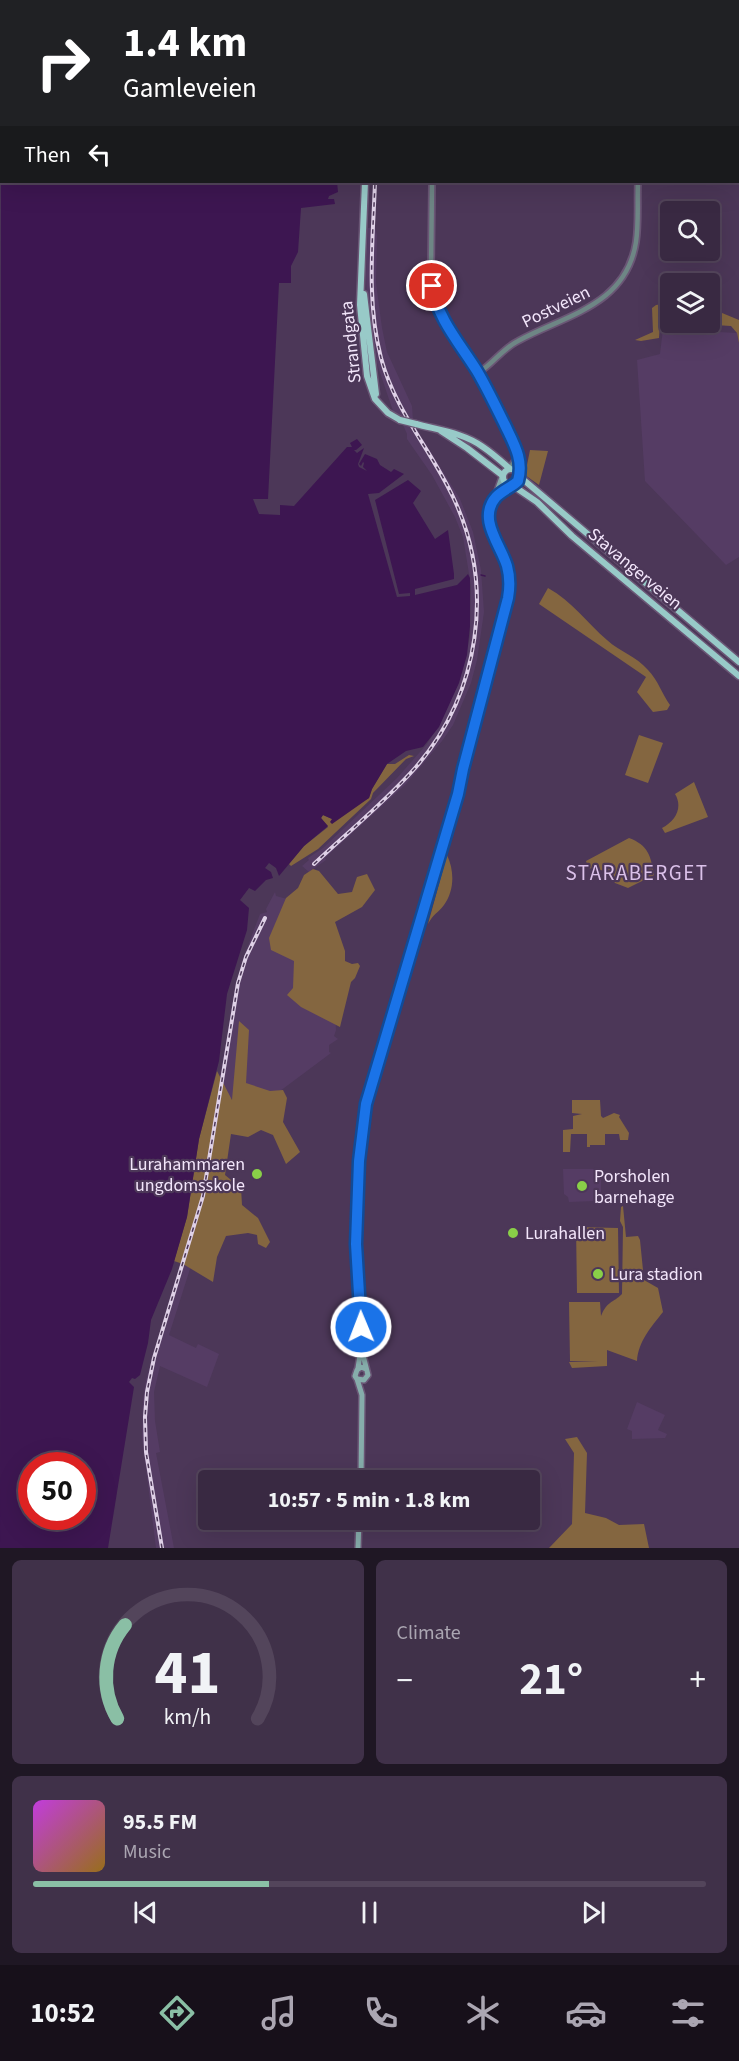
<!DOCTYPE html>
<html lang="en">
<head>
<meta charset="utf-8">
<style>
  body { margin:0; font-family:"Source Sans 3",sans-serif; background:#403149; color:#f1f3f6; height:100vh; display:flex; flex-direction:column; font-size:22px; white-space:nowrap }
  * { box-sizing:border-box; margin:0 }
  p { font-size:20px; color:#aba6b2 }
  .icon { flex:none; width:33px; height:33px; fill:none; stroke:currentColor; stroke-width:2; stroke-linecap:round; stroke-linejoin:round }
  .map { position:relative; height:1548px; overflow:hidden }
  .side { display:flex; flex-direction:column; gap:12px; padding:12px; background:#1f1724; flex:1 }
  .side>* { flex:none }
  .top-card { position:absolute; left:0px; top:0px; width:740px; height:183px; box-shadow:0 6px 24px #0002,0 0 0 2px #53455b; background:#202124; color:#fff; overflow:hidden }
  .tools { position:absolute; left:660px; top:201px; display:grid; gap:12px }
  .tools a { display:grid; place-items:center; width:60px; height:60px; border-radius:6px; background:#392942; box-shadow:0 6px 24px #0002,0 0 0 2px #53455b; font-size:30px }
  .speed { position:absolute; left:18px; top:1452px; display:flex; gap:12px; font-size:30px; font-weight:700; text-align:center }
  .speed>* { display:grid; place-content:center; width:78px; height:78px; border-radius:50%; background:#392942; box-shadow:0 6px 24px #0002,0 0 0 2px #53455b; line-height:1 }
  .speed .limit { border:9px solid #d22; background:#fff; color:#111 }
  .pin { position:absolute; display:grid; place-items:center; width:51px; height:51px; color:#fff; margin:-26px; border:3px solid #fff; border-radius:50%; box-shadow:0 2px 6px #0007 }
  .me { position:absolute; width:66px; margin:-33px; rotate:359deg; stroke-linejoin:round; filter:drop-shadow(0 0 4px #0008) }
  .turn { display:flex; align-items:center; gap:21px; height:126px; padding:0 24px; font-size:27px }
  .turn .icon { width:78px; height:78px; stroke-width:2.5 }
  .turn b { display:block; font-size:42px; line-height:51px }
  .then { display:flex; align-items:center; height:57px; padding:0 24px; background:#0003; gap:12px; font-size:22px }
  .big { font-size:45px; font-weight:700; line-height:1.1 }
  .side .card { flex:1; display:flex; flex-direction:column; justify-content:center; gap:9px; min-width:0; padding:0 21px; border-radius:9px; background:#403149 }
  .side .dial { align-items:center; gap:0 }
  .dial svg { height:156px; overflow:visible; fill:none; stroke:#53455b; stroke-width:7; stroke-linecap:round; text-anchor:middle }
  .dial text { fill:#f1f3f6; stroke:none }
  .song { display:flex; align-items:center; gap:18px }
  .cover { width:72px; height:72px; border-radius:9px; background:linear-gradient(135deg,hsl(290 70% 55%),hsl(40 70% 35%)) }
  .played { height:6px; border-radius:3px; background:linear-gradient(90deg,#8abfa5 35%,#53455b 35%) }
  .keys { display:flex; justify-content:space-around; direction:ltr }
  .heat { display:flex; justify-content:space-between; align-items:center; font-size:33px; direction:ltr }
  .side .tiles { flex:1; display:grid; gap:12px; grid-template-columns:1fr 1fr }
  .card:last-child { grid-column:span 2 }
  .trip { position:absolute; left:198px; top:1470px; width:342px; height:60px; border-radius:6px; background:#392942; box-shadow:0 6px 24px #0002,0 0 0 2px #53455b; font-weight:700; line-height:60px; text-align:center }
  .tabs { display:flex; height:96px; justify-content:space-around; align-items:center; background:#17101a; color:#aba6b2 }
  .tabs .icon { width:42px; height:42px }
  .tabs .selected { color:#8abfa5 }
  .tabs b { font-size:27px; color:#f1f3f6 }
  .map>svg:first-child { display:block }
</style>
</head>
<body>
<div class="map">
<svg width="739" height="1548" viewBox="0 0 739 1548">
  <rect width="100%" height="100%" fill="#4c3758"/>
  <path fill="#553c64" d="M375,227L377,236L376,283L382,328L387,352L412,406L413,420L419,433L460,499L473,532L481,570L484,612L477,660L471,683L453,725L442,741L406,784L325,858L326,860L309,872L302,866L309,860L308,858L323,848L397,778L427,744L440,723L466,655L470,636L471,586L463,537L455,517L432,475L407,439V434L404,427L393,411L373,352L367,305L366,275L368,228Z
    M663,329L737,333L739,344V557L726,565L645,481L637,360L660,354Z
    M275,892L276,896L291,900L335,1013L336,1030L334,1036L338,1039L329,1045V1052L331,1053L276,1094L229,1099L210,1206L169,1335L196,1348L198,1344L219,1354L207,1387L160,1366L154,1392L155,1421L160,1452L156,1453L174,1548H156L142,1437L143,1401L146,1380L184,1254L211,1132L234,995L246,951L260,914L267,912L266,909Z
    M601,1169V1195L595,1201L569,1202L568,1197L564,1194L563,1169Z
    M637,1402L665,1415L658,1430L667,1434L665,1438L632,1439V1431L627,1429Z"/>
  <path fill="#846640" d="M670,303V322H660L659,338L641,341L635,340L653,332L652,308L656,305Z
    M710,308L739,320V343L737,333L731,326L683,323L710,322Z
    M530,450L548,451L539,485L525,475Z
    M548,588C572,601 587,623 607,640C620,652 636,656 648,670C658,680 662,694 670,705L667,710L653,712L637,692L646,677L539,604Z
    M639,735L663,743L648,783L625,775Z
    M409,755L414,756L406,759L373,793L371,799L318,849L291,866L289,864L304,846L328,827L321,818L323,815L332,819L369,798L372,789L387,764H395Z
    M694,782L708,817L665,833L662,828C676,821 683,807 675,794Z
    M629,838C648,845 651,856 654,875L628,888L615,883L606,871L588,868L586,861Z
    M447,855C455,872 454,891 444,905C438,913 433,914 428,924Z
    M313,869L319,871L338,894L352,892L357,877L367,874L375,890L362,907L335,922L345,951V961L352,964L358,963L360,966L355,978L351,982L340,1027L301,1007L287,995L293,988L294,961L271,950L269,938L286,898L298,888L304,875Z
    M239,1021L249,1030L246,1083L270,1091L283,1090L287,1098L283,1122L300,1152L286,1164L273,1135L261,1130L248,1137L231,1134L225,1175L241,1188L242,1205L258,1218L270,1242L266,1248L258,1244L257,1235L248,1233L226,1236L217,1257L213,1282L183,1264L174,1261L187,1217L199,1139L217,1071L232,1100Z
    M572,1100H600L601,1116L603,1118L614,1113L620,1115L619,1117L629,1133L628,1140H620L619,1134H605V1145H590V1147H587V1134H571L570,1152H563V1130L573,1129V1116L582,1114L572,1113Z
    M623,1206L626,1237L638,1236L640,1240L644,1280L658,1288L663,1312C651,1327 638,1342 637,1361L607,1350V1366L572,1368L569,1362L598,1361H570L569,1302H600L601,1316C607,1301 613,1303 622,1294L623,1227L620,1221L621,1207Z
    M576,1227L618,1228L619,1293H577Z
    M577,1437L587,1453L585,1513L606,1518L619,1525L644,1524L649,1548H549L572,1524L574,1453L565,1439Z"/>
  <path fill="#3d1651" fill-rule="evenodd" d="M20,0H302V1H20Z
    M1,110L2,182H337L338,192L329,196L328,199H334L335,204L301,208L298,252L291,266V283H279L268,499H253L259,514L280,515V505L294,506L347,447H352L350,443L357,439L362,445L356,450H354L357,453L364,448L358,464L359,467L367,471L363,467L364,463L363,462L361,466L359,464L365,454L377,459L380,465L391,472L394,469L404,474L379,493L368,494L397,597L410,596V593L399,594L375,500L408,480L421,491L413,503L435,539L448,530L454,574V579L415,589V595L457,585L468,574L470,578V626L467,655L459,683L439,727L423,747L406,751L387,764L372,789L369,798L332,824L330,822L332,819L323,815L321,818L328,826L304,846L279,876L276,868L269,863L265,868L271,872L273,878L266,880L255,891L249,888L240,900L249,908L247,930L227,994L219,1061L199,1139L187,1217L172,1269L151,1320L148,1343L140,1375L135,1379L132,1378L129,1382L134,1387L108,1548H0ZM32,1466H82V1516H32Z"/>
  <g fill="none" stroke-linecap="round" stroke-linejoin="round">
    <path stroke="#3d1651" stroke-width="1.5" d="M481,575L485,576"/>
    <defs>
      <path id="tertiary" d="M434,2V0
        M679,2L680,0
        M432,182L431,272L434,297L443,316L478,373L519,455L520,462L519,473
        M478,373C493,364 502,349 518,341C565,315 626,306 636,242C639,222 637,201 638,182
        M510,468L516,459V450"/>
      <path id="secondary" d="M496,497L510,485
        M363,1355L368,1375L364,1380L357,1379L355,1376L357,1370L361,1367L366,1369
        M358,1368L361,1348L360,1283L356,1244L358,1181L360,1144L366,1104L425,911L508,598L510,581L508,567L491,529L488,517L502,477
        M357,1379L362,1395L361,1480
        M358,1548L359,1520"/>
      <path id="primary" d="M334,0V2
        M365,182L360,305L367,376L375,399L388,413L400,420
        M364,294L376,394
        M416,424C438,430 464,433 483,447C492,453 501,461 509,468
        M441,431L467,448L502,475
        M503 477a8 8 0 1 1 16 0a8 8 0 1 1-16 0Z
        M519,476L739,662
        M512,485L537,502L572,536L739,676"/>
    </defs>
    <use href="#tertiary" stroke="#6a5675" stroke-width="8"/>
    <use href="#secondary" stroke="#6a5675" stroke-width="8"/>
    <use href="#primary" stroke="#6a5675" stroke-width="9"/>
    <use href="#tertiary" stroke="#6e8685" stroke-width="4.5"/>
    <use href="#secondary" stroke="#86adab" stroke-width="5"/>
    <use href="#primary" stroke="#98cac8" stroke-width="6"/>
    <defs>
      <path id="rail" d="M369,0V2
        M314,864C348,832 385,802 416,767C480,693 495,587 454,499C431,449 396,413 381,358C366,300 373,240 375,182
        M162,1548L146,1452L145,1417L147,1392L154,1358L203,1196L238,983L246,957L265,918"/>
    </defs>
    <use href="#rail" stroke="#dfd1e7" stroke-width="4"/>
    <use href="#rail" stroke="#4c3758" stroke-width="1.5" stroke-dasharray="4.5" stroke-linecap="butt"/>
    <defs>
      <path id="primary-bridge" d="M400,420L416,424"/>
    </defs>
    <use href="#primary-bridge" stroke="#6a5675" stroke-width="9" stroke-linecap="butt"/>
    <use href="#primary-bridge" stroke="#98cac8" stroke-width="6"/>
  </g>
  <g fill="none" stroke-linecap="round" stroke-linejoin="round">
    <defs>
      <path id="route" d="M361,1327L356,1244L359,1161L366,1104L458,794L463,769L508,598C510,587 510,577 507,566C501,545 477,519 496,497C503,490 512,487 518,481C524,460 514,444 505,425C496,407 487,388 477,371C461,345 437,318 432,286"/>
    </defs>
    <use href="#route" stroke="#114b97" stroke-width="15"/>
    <use href="#route" stroke="#1a73e8" stroke-width="10"/>
  </g>
  <g fill="#89cf48" stroke="#4c3758" stroke-width="2">
    <circle cx="257" cy="1174" r="6"/>
    <circle cx="582" cy="1186" r="6"/>
    <circle cx="513" cy="1233" r="6"/>
    <circle cx="598" cy="1274" r="6"/>
  </g>
  <g text-anchor="middle" dominant-baseline="central" stroke-width="4.5" stroke-linejoin="round" paint-order="stroke">
    <g font-size="18" fill="#f3e6fb" stroke="#4c3758">
      <text transform="translate(556 307) rotate(-26)">Postveien</text>
      <text transform="translate(351 342) rotate(-96)">Strandgata</text>
      <text transform="translate(635 569) rotate(40)">Stavangerveien</text>
    </g>
    <g font-size="18" fill="#f3e6fb" stroke="#4c3758" text-anchor="start">
      <text x="245" y="1164" text-anchor="end">Lurahammaren<tspan x="245" dy="21">ungdomsskole</tspan></text>
      <text x="594" y="1176">Porsholen<tspan x="594" dy="21">barnehage</tspan></text>
      <text x="525" y="1233">Lurahallen</text>
      <text x="610" y="1274">Lura stadion</text>
    </g>
    <g font-size="21" letter-spacing="1.5" fill="#dbc1ea" stroke="#4c3758">
      <text x="637" y="873">STARABERGET</text>
    </g>
  </g>
</svg>
<div class="tools">
<a><svg class="icon" aria-label="search" viewBox="0 0 24 24"><circle cx="10" cy="10" r="6"/><path d="M15 15l6 6"/></svg></a>
<a><svg class="icon" aria-label="layers" viewBox="0 0 24 24"><path d="M12 4l9 5-9 5-9-5zM3 14l9 5 9-5"/></svg></a>
</div>
<div class="speed"><div class="limit">50</div></div>
<div class="pin" style="left:432px;top:286px;background:#d93025"><svg class="icon" aria-label="arrive" viewBox="0 0 24 24"><path d="M6 21V4h12l-3 4 3 4H6"/></svg></div>
<svg class="me" style="left:361px;top:1327px" viewBox="-20 -20 40 40"><circle r="17" fill="#1a73e8" stroke="#fff" stroke-width="3"/><path d="M0-11L8 9 0 5-8 9z" fill="#fff"/></svg>
<div class="trip">10:57 · 5 min · 1.8 km</div>
<div class="top-card">
<div class="turn"><svg class="icon" aria-label="right" viewBox="0 0 24 24"><path d="M7 20v-9h11M14 6l5 5-5 5"/></svg><div><b>1.4 km</b>Gamleveien</div></div>
<div class="then">Then<svg class="icon" aria-label="left" viewBox="0 0 24 24"><path d="M17 20v-9H6M10 6l-5 5 5 5"/></svg></div>
</div>
</div>
<section class="side">
<div class="tiles">
<div class="card dial"><svg viewBox="0 0 100 80">
<path d="M14 69A42 42 0 1 1 86 69"/>
<path d="M14 69A42 42 0 0 1 18 21" stroke="#8abfa5"/>
<text x="50" y="56" font-size="32" font-weight="700">41</text>
<text x="50" y="72" font-size="11">km/h</text>
</svg></div>
<div class="card"><p>Climate</p>
<div class="heat"><a>−</a><b class="big">21°</b><a>+</a></div>
</div>
<div class="card">
<div class="song"><i class="cover"></i><div><b>95.5 FM</b><p>Music</p></div></div>
<div class="played"></div>
<div class="keys"><svg class="icon" aria-label="previous" viewBox="0 0 24 24"><path d="M18 5L8 12l10 7zM5 5v14"/></svg><svg class="icon" aria-label="pause" viewBox="0 0 24 24"><path d="M8 5v14M16 5v14"/></svg><svg class="icon" aria-label="next" viewBox="0 0 24 24"><path d="M6 5l10 7-10 7zM19 5v14"/></svg></div>
</div>
</div>
</section>
<nav class="tabs">
<b>10:52</b>
<svg class="icon selected" aria-label="directions" viewBox="0 0 24 24"><path d="M12 3l9 9-9 9-9-9zM9 14v-3h6M13 9l2 2-2 2"/></svg>
<svg class="icon" aria-label="music" viewBox="0 0 24 24"><path d="M9 18V5l10-2v13"/><circle cx="6" cy="18" r="3"/><circle cx="16" cy="16" r="3"/></svg>
<svg class="icon" aria-label="phone" viewBox="0 0 24 24"><path d="M5 4h4l2 5-3 2q2 4 5 5l2-3 5 2v4C11 20 4 13 5 4z"/></svg>
<svg class="icon" aria-label="climate" viewBox="0 0 24 24"><path d="M12 3v18M4 7l16 10M4 17L20 7"/></svg>
<svg class="icon" aria-label="car" viewBox="0 0 24 24"><path d="M5 17H2v-5l4-1 3-4h7l3 4 3 1v5h-3M9 17h6M6 11h13"/><circle cx="7" cy="17" r="2"/><circle cx="17" cy="17" r="2"/></svg>
<svg class="icon" aria-label="filters" viewBox="0 0 24 24"><path d="M4 7h16M4 17h16"/><circle cx="9" cy="7" r="2"/><circle cx="15" cy="17" r="2"/></svg>
</nav>
</body>
</html>
